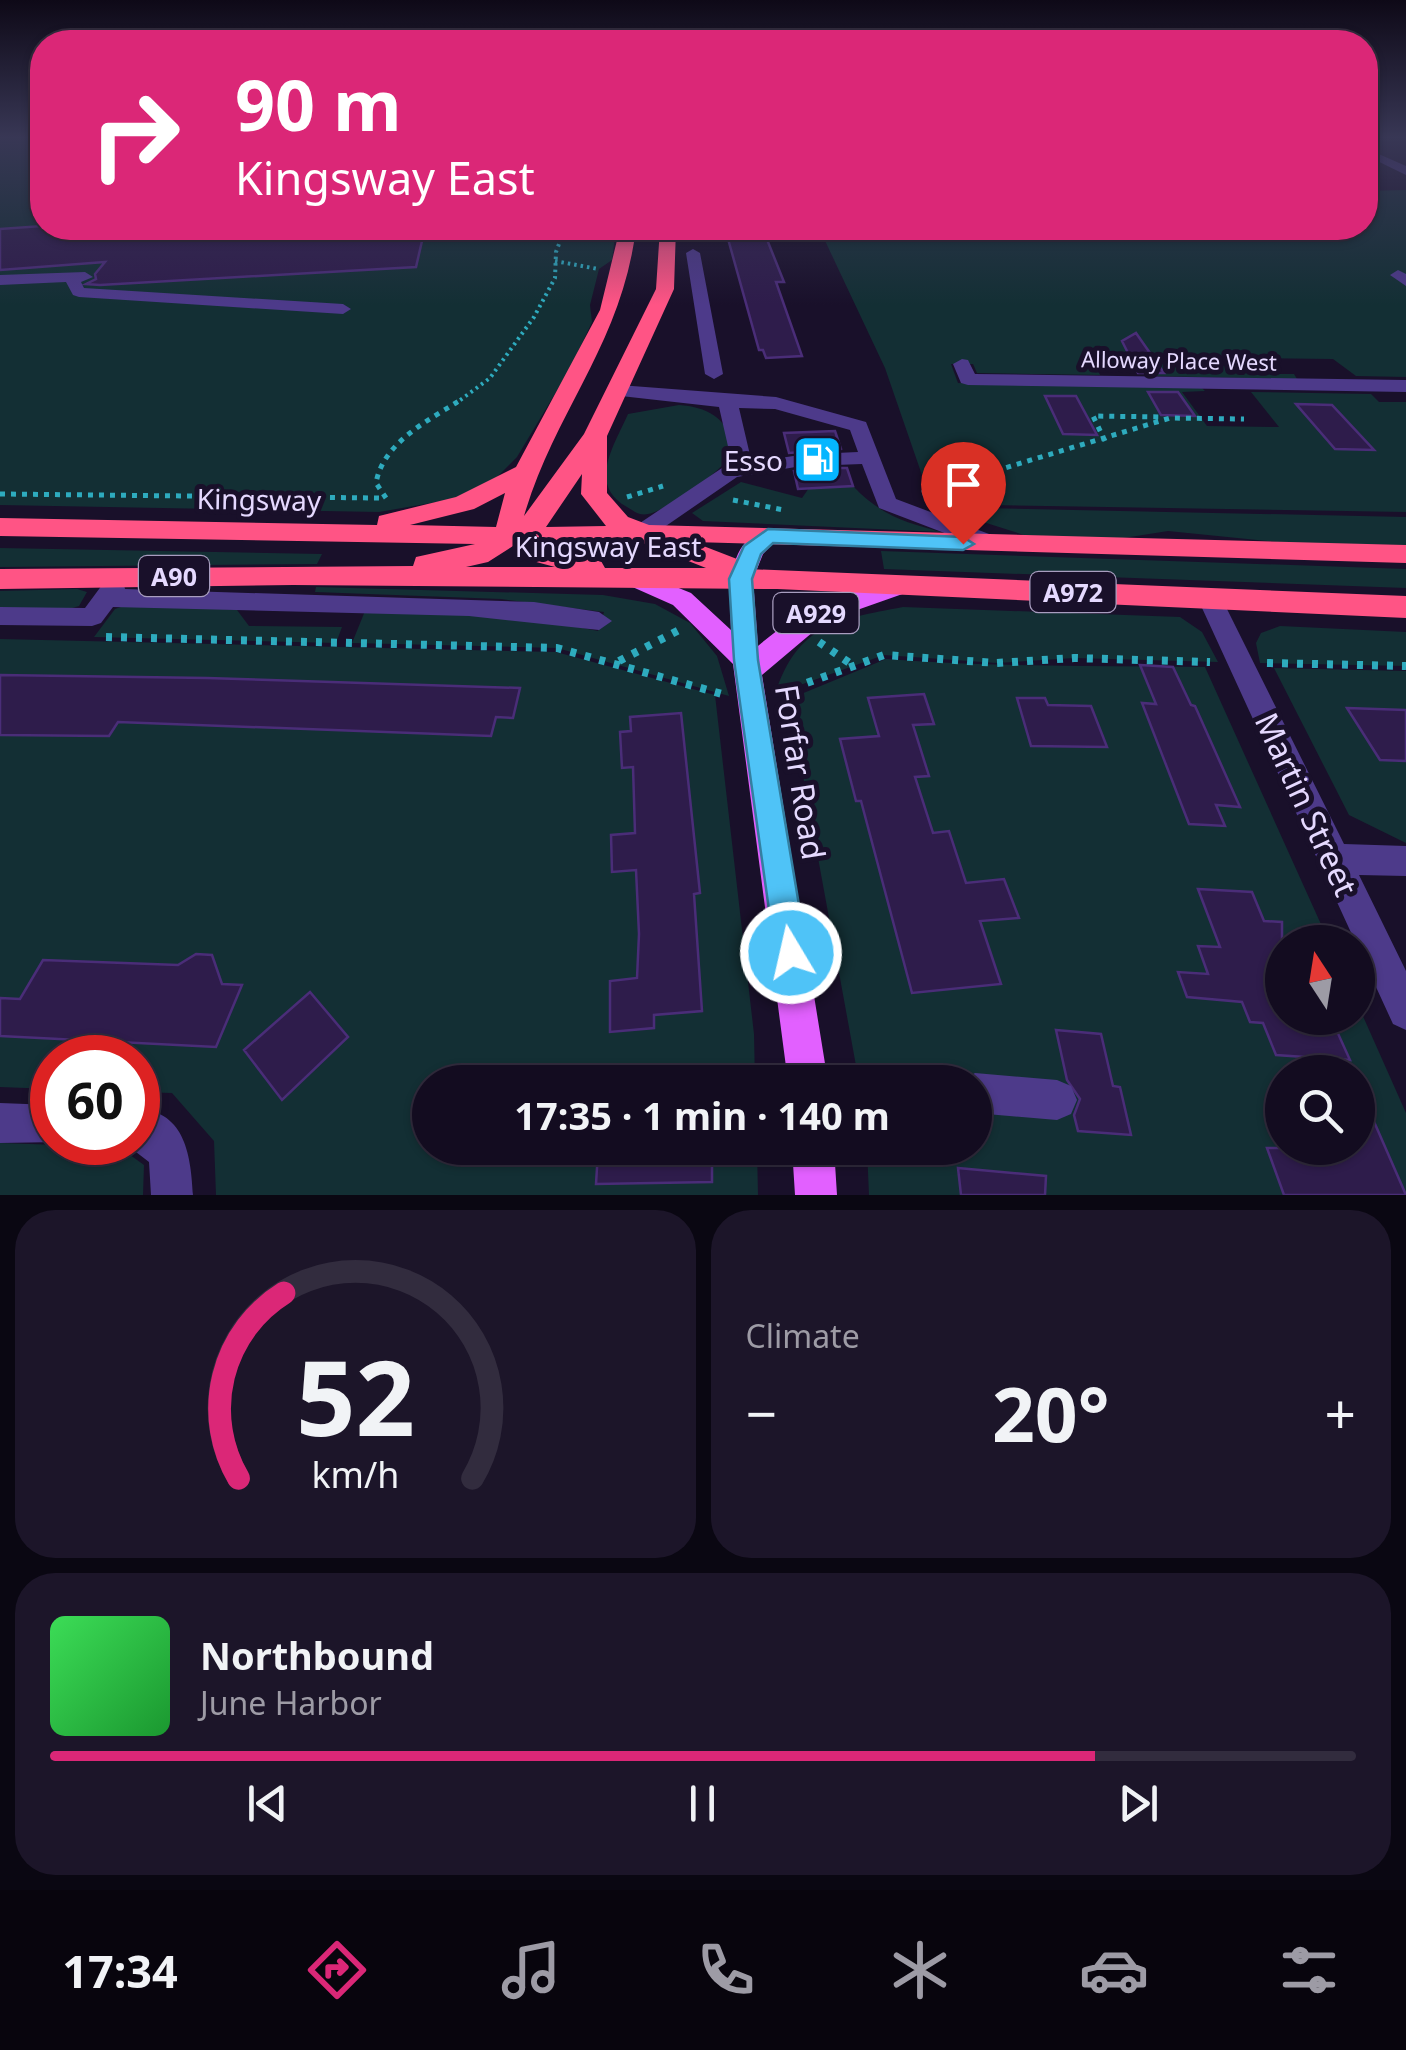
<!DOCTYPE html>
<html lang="en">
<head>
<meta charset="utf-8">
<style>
  body { margin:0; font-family:"Noto Sans",sans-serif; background:#1c1529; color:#f1f3f6; height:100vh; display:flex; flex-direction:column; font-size:38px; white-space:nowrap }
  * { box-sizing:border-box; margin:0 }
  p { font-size:32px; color:#9d9ba5 }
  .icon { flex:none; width:55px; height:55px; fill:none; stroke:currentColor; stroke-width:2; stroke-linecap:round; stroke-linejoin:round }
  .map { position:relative; height:1195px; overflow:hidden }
  .drawer { display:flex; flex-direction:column; gap:15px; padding:15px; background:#0a0712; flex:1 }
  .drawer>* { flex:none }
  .hud { position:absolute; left:30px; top:30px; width:1348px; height:210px; border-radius:40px; box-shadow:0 2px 8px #0004,0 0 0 2px #322c3e; background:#db2777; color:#fff; overflow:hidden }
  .needle { width:65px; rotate:348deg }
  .tools { position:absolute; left:1265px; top:925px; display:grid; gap:20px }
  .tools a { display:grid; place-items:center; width:110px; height:110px; border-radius:50%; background:#130c20; box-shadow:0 2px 8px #0004,0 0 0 2px #322c3e; font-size:50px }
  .speed { position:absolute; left:30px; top:1035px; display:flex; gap:20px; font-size:50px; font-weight:700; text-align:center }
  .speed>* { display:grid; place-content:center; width:130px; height:130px; border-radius:50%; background:#130c20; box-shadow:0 2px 8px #0004,0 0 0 2px #322c3e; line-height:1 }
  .speed .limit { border:15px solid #d22; background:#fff; color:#111 }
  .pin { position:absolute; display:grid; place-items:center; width:85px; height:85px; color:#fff; margin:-102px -42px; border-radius:50% 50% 50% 0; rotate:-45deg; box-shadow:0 0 10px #0007 }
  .pin .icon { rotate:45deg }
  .me { position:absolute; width:110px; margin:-55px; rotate:351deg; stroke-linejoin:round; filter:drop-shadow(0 0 8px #0008) }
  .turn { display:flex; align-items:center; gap:35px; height:210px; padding:0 40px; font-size:45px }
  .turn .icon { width:130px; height:130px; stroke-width:2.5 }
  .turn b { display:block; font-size:70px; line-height:85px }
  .big { font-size:75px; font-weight:700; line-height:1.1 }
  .drawer .card { flex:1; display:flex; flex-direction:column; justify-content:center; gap:15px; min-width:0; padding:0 35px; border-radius:40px; background:#1c1529 }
  .drawer .dial { align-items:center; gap:0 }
  .dial svg { height:260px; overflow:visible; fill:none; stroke:#322c3e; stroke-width:7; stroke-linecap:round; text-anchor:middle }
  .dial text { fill:#f1f3f6; stroke:none }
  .song { display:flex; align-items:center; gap:30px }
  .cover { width:120px; height:120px; border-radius:15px; background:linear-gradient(135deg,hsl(130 70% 55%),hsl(130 70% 35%)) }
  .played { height:10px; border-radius:5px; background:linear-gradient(90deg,#db2777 80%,#322c3e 80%) }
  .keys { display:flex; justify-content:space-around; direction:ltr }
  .heat { display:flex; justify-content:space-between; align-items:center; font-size:55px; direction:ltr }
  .drawer .tiles { flex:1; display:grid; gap:15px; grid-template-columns:1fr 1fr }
  .card:last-child { grid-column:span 2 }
  .trip { position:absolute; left:412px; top:1065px; width:580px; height:100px; border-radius:50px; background:#130c20; box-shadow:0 2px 8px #0004,0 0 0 2px #322c3e; font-weight:700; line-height:100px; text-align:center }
  .menu { display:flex; height:160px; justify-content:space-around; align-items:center; background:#08050d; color:#9d9ba5 }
  .menu .icon { width:70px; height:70px }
  .menu .active { color:#db2777 }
  .menu b { font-size:45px; color:#f1f3f6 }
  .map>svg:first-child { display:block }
</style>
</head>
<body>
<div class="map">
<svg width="1406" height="1195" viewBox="0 0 1406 1195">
  <rect width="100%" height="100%" fill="#19102a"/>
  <path fill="#132f34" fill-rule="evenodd" d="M0,137H42V228H616L612,260L599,269L590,305L592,322L571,367L517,457L495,479L460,498L379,512L0,505Z
    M1406,190V377L1356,376L1333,359L1260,358L1273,374H1294L1297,379L1148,376L1142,368L1096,367L1100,375L977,373L973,364H951L958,383L1202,388L1205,391L1182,392L1207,426L1279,427L1251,392L1371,394L1379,402H1406V512L932,504L885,368L819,228H1365V191Z
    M679,405C709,407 736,421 728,457C725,470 661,513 648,514C639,516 634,511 627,507C587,485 614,446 628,414Z
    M741,482L802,498L809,488L853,486C879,514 905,523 942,532L703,521L692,513Z
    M936,507L1406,517V545L1287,543L1168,531L1111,540L1024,535Z
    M0,548L322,554L317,564L0,567Z
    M881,551L1406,569V588L884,569Z
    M316,587L603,595L655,604L690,623L717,656L729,696L557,648L352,643L365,611L508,613L598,631L604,612L501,599L315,592Z
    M77,589L87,592L79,606L63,611L0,609V591Z
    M135,602L237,610L249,626L342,627L336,643L94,637L115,609Z
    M903,607L1180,617L1202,632L1218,662L1074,658L997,663L884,655L775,694C798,624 836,620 903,607Z
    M1280,626L1406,632V666L1260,663L1256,643L1261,633Z
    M0,639L556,652L715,695L754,1034L755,1082H430V1148H757L758,1195H216L214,1141L172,1093L138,1092V1058H52V1089L0,1087Z
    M886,659C992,667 1098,666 1205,667L1329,942H1282V1018H1358V1005L1406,1113V1195H869L867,1148H975V1082H859L789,699ZM1282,1072H1358V1148H1282Z
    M1274,668L1406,671V843L1349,815Z
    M0,1143L119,1147L144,1165L143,1195H0Z"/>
  <path fill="#2e1c4b" stroke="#4a2d78" stroke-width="2.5" d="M42,226V228H425L416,267L100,285L86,284L96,279L95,274L105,262L0,270V229Z
    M725,228L764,232L784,282H776L802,356L766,358L763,350H759Z
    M1136,333L1164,373H1138L1122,341Z
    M1148,392H1178L1195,416L1161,415Z
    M1045,396H1076L1097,435L1063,434Z
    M1296,404L1332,405L1374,450L1335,449Z
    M835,431L841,449L822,460L834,468H847L853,486L798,489L794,471L808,469L814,460L802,452L789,453L784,433Z
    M1140,665L1173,667L1191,705L1195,706L1240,807L1216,805L1225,826L1189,824L1142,703L1156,704Z
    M0,675L207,678L520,688L513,718L496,717L491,736L118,722L109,736L0,735Z
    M924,694L934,724L913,725L929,776L915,777L933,833L949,831L966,883L1004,879L1019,918L980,921L1001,984L912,993L861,801H856L840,739L879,736L868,698Z
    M1017,698H1045L1048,705L1091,706L1107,747L1031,746Z
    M1347,708L1406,710V761L1380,760Z
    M681,713L700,893L694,894L702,1011L654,1015V1028L610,1032V981L637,978L639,934L636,870L612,872L611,835L635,833L633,767L622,768L620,732L631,731L630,717Z
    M1198,889L1252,892L1264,921L1282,922V1018H1331L1350,1060L1276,1055L1263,1023L1250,1022L1242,1002L1187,997L1178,972L1208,974L1198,946L1220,947Z
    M196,954L212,955L222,984L242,985L216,1047L0,1036V998L20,999L43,960L178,965Z
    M310,992L348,1037L282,1100L244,1050Z
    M1056,1030L1101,1034L1113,1086L1120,1087L1131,1135L1078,1131L1074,1115L1080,1099L1067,1080Z
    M1358,1085L1406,1195H1284L1267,1148H1358Z
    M633,1148H712V1182L596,1184L598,1152H633Z
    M958,1168L1046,1176L1045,1195H961Z"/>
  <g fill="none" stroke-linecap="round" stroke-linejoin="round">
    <path stroke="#382e4a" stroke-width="22" stroke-dasharray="22 11" stroke-linecap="butt" d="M800,461L836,459"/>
    <path stroke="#2eabbe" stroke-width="4" stroke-dasharray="2.5 4" stroke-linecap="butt" d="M555,261L598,269
      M455,404L490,378L534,317L555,278L556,252L565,228"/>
    <path stroke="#2eabbe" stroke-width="5" stroke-dasharray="5 6" stroke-linecap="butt" d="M1105,441L1093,416L1164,417
      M922,493L1170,418L1244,419
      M0,494L379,498
      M627,497L663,486
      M386,498L376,483C383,443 427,421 459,401
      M733,500L784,510"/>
    <path stroke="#2eabbe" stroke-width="8" stroke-dasharray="6 9" stroke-linecap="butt" d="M106,637L557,648L722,694
      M819,642L854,666
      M619,661L679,630
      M1267,663L1406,666
      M779,693L884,655L997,663L1074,658L1210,662"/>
    <path fill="#4d3a8a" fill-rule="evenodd" d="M1365,148L1406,166V175L1365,155Z
      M693,249L700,253L723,374L714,379L705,374L686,253Z
      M1398,270L1406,274V286L1390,275Z
      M85,272L93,277L81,282L84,288L343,304L351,309L343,314L79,297L73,295L66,282L0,285V275Z
      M962,359L968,360L975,374L1406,380V392L968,385L961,383L953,364Z
      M619,385L776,397L866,422L896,499L1005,540L1009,545L1005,550H989L879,508L862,464L836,465L826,459L836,453L858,452L850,430L775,409L739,408L750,455L746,463L800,455L810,461L807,465L737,477L647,539H631L627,534L631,529L722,468L730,455L719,407L612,395L610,391Z
      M114,579L123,581L125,589L534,602L599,612L612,621L599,630L469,616L113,607L101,623L92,626L0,625V607L85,608L105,581Z
      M1209,588L1221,597L1344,844L1406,846V876L1359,875L1406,971V1030L1393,1024L1197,597Z
      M975,1073L1057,1080L1071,1086L1077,1100L1071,1114L1057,1120L975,1113V1082H959Z
      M0,1103L52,1105V1142H59L0,1143Z
      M138,1109C186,1111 191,1158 193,1195H151L149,1162L123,1142H138Z"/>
    <path fill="#e260ff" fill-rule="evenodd" d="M768,529L780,536L763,554L753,579L758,646C802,608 847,591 902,577L914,585L911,591L826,621L762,675L828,1082H788L733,664L673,605L628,585L625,579L637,571L691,593L731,630C730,596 724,540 768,529Z
      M792,1148H834L837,1195H795Z"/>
    <path fill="#ff5485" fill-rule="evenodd" d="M620,228H636C622,344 555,410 524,516L584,434L656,289L660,228H676L674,289L607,436V493L628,517L649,525L1406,545V563L693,542L737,559L747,569L1406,596V618L777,589L293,585L0,589V569L413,566L416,557L475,544L0,536V518L377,525L379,516L456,497L516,467L600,310ZM582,474L581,494L606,526L546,527ZM505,493L496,527L410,525L474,509ZM643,543L706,568H605L601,561L544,544ZM513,546L525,559L555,567H466L488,562Z"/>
  </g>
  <linearGradient id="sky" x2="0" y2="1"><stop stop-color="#0e0917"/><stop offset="0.45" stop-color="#383755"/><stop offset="1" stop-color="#383755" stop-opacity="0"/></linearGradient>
  <rect width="1406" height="305" fill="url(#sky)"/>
  <path fill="#4fc3f7" stroke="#337fa1" stroke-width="2.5" d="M768,529L963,537L974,544L963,550L773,543L761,554L752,579L758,660L807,953L802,965L791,969L779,965L775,953L734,660L729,579L744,546Z"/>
  <defs>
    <symbol id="fuel-square" viewBox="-11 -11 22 22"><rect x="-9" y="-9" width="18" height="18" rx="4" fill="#05b6ff" stroke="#19102a"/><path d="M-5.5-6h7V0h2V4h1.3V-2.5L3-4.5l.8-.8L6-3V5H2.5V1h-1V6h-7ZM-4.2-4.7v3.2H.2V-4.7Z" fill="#fff"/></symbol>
  </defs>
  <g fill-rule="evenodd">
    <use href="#fuel-square" x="790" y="432" width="55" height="55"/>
  </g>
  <g text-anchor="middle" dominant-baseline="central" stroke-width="10" stroke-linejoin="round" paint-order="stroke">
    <g font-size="22" fill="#e5d9ff" stroke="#19102a">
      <text transform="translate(1179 360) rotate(1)">Alloway Place West</text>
    </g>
    <g fill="#19102a" stroke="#a89dbf" stroke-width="2.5">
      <rect x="139" y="556" width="70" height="40" rx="8"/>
      <rect x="1030.5" y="572" width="85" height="40" rx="8"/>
      <rect x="773.5" y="593" width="85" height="40" rx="8"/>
    </g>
    <g font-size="25" font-weight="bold" fill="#e5d9ff">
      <text x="174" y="576">A90</text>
      <text x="1073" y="592">A972</text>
      <text x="816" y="613">A929</text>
    </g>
    <g font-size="28" fill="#e5d9ff" stroke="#19102a" text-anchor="end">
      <text x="783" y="460">Esso</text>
    </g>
    <g font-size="28" fill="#e5d9ff" stroke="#19102a">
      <text transform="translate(259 499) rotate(1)">Kingsway</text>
      <text x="608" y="546">Kingsway East</text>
    </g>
    <g font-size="32" fill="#e5d9ff" stroke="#19102a">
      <text transform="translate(801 772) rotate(81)">Forfar Road</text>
      <text transform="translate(1307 804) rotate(65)">Martin Street</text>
    </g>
  </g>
</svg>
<div class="tools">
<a><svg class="needle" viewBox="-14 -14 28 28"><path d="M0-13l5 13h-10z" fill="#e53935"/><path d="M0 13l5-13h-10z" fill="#9d9ba5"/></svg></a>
<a><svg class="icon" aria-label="search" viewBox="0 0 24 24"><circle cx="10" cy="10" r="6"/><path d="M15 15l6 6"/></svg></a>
</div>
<div class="speed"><div class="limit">60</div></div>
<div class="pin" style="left:963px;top:544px;background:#d93025"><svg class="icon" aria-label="arrive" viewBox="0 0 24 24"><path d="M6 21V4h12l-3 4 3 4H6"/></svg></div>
<svg class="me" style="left:791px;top:953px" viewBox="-20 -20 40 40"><circle r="17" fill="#4fc3f7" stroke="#fff" stroke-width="3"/><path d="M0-11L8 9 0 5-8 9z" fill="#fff"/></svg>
<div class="trip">17:35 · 1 min · 140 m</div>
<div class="hud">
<div class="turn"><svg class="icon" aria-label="right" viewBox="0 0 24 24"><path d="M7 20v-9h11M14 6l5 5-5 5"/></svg><div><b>90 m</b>Kingsway East</div></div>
</div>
</div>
<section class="drawer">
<div class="tiles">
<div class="card dial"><svg viewBox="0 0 100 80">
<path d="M14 69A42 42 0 1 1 86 69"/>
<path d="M14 69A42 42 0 0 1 28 12" stroke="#db2777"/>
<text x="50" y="56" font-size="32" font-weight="700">52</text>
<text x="50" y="72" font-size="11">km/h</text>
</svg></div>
<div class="card"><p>Climate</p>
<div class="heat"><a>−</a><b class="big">20°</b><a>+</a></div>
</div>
<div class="card">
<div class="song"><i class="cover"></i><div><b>Northbound</b><p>June Harbor</p></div></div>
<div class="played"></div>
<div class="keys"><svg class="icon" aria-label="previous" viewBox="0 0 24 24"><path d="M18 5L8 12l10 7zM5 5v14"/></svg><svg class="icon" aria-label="pause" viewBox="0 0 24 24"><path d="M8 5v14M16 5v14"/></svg><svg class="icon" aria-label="next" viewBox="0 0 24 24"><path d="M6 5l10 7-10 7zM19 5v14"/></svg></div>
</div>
</div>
</section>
<nav class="menu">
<b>17:34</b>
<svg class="icon active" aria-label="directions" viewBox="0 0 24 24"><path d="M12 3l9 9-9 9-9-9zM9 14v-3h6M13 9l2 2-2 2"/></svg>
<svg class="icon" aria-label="music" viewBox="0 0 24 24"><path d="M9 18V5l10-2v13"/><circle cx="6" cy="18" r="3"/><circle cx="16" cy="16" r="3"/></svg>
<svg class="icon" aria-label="phone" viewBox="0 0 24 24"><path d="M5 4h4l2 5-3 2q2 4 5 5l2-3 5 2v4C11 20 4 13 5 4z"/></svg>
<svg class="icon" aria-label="climate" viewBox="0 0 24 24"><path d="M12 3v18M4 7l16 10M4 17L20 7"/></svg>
<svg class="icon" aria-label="car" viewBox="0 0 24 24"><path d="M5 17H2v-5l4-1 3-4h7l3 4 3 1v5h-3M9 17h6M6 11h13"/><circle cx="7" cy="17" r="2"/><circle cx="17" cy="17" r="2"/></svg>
<svg class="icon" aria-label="filters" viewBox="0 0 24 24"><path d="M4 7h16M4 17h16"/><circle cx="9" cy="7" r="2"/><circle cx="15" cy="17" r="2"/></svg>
</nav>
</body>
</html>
